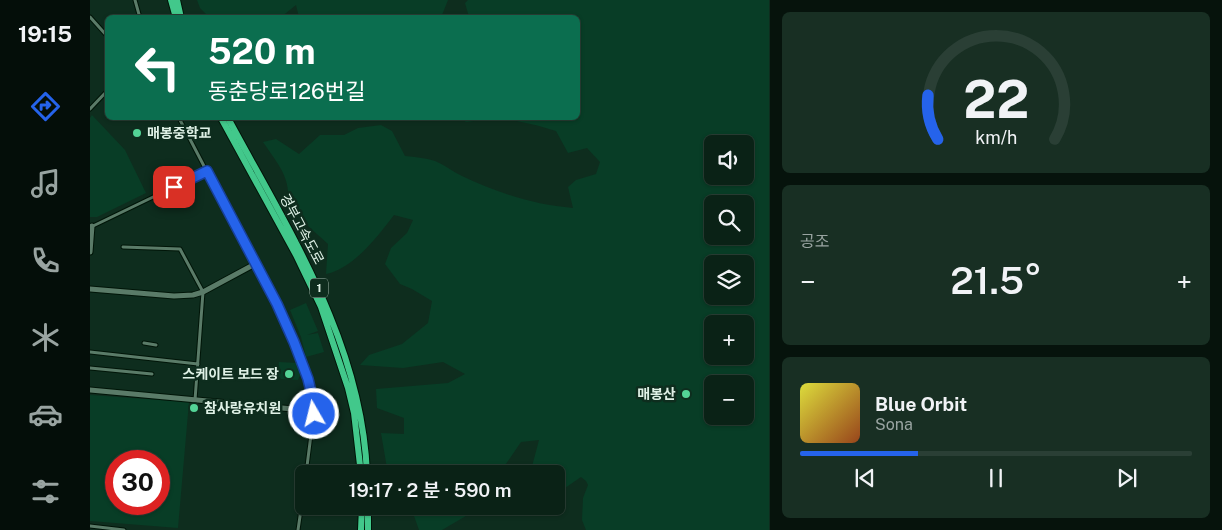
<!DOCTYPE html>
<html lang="ko">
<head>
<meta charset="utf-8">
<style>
  body { margin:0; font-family:"Public Sans","Noto Sans KR",sans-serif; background:#182f23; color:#f1f3f6; height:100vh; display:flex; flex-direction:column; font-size:19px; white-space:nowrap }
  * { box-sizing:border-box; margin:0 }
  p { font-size:16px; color:#99a4a1 }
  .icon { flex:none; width:28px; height:28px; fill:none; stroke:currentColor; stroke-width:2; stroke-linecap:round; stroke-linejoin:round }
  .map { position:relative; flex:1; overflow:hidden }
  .sheet { display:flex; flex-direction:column; gap:12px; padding:12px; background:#06130c; width:452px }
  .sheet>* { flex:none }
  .top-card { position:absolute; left:15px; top:15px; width:475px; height:105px; border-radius:8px; box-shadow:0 1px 4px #0004,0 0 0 1px #2a3f35; background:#0b6e4f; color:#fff; overflow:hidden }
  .controls { position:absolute; left:614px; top:135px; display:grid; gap:10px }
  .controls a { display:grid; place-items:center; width:50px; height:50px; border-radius:8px; background:#0a2216; box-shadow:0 1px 4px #0004,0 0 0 1px #2a3f35; font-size:25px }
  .speed { position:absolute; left:15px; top:450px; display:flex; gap:10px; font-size:25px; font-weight:700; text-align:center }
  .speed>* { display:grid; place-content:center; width:65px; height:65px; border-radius:50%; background:#0a2216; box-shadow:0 1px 4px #0004,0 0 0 1px #2a3f35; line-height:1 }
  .speed .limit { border:8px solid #d22; background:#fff; color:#111 }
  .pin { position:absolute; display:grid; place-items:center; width:42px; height:42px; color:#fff; margin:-21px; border-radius:10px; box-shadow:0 2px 8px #0006 }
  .me { position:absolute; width:55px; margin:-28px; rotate:352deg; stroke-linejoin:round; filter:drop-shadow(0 0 4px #0008) }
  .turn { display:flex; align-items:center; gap:18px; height:105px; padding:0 20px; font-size:22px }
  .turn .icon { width:65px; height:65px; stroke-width:2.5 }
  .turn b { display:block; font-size:35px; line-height:42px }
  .big { font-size:38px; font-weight:600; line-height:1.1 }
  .sheet .card { flex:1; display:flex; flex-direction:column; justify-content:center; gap:8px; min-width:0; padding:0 18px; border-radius:8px; background:#182f23 }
  .sheet .dial { align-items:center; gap:0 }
  .dial svg { height:130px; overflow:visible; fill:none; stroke:#2a3f35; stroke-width:7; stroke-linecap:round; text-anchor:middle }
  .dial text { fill:#f1f3f6; stroke:none }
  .song { display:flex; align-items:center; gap:15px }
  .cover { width:60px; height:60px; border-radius:8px; background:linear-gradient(135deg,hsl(60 70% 55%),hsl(20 70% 35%)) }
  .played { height:5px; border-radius:2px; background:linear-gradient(90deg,#2563eb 30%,#2a3f35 30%) }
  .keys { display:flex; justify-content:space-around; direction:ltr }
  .heat { display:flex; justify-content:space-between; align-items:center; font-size:28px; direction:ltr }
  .trip { position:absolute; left:205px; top:465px; width:270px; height:50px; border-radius:8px; background:#0a2216; box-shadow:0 1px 4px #0004,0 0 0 1px #2a3f35; font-weight:600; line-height:50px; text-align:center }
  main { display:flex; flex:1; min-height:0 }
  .tab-bar { display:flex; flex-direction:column; width:90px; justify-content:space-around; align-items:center; background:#040e09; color:#99a4a1 }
  .tab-bar .icon { width:35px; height:35px }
  .tab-bar .active { color:#2563eb }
  .tab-bar b { font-size:22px; color:#f1f3f6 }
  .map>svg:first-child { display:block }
</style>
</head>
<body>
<main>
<nav class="tab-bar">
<b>19:15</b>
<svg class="icon active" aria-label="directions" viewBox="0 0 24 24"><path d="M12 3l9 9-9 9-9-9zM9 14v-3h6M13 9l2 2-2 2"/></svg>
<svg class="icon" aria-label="music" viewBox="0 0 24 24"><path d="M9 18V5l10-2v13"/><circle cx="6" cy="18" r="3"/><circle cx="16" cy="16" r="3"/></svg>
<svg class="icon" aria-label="phone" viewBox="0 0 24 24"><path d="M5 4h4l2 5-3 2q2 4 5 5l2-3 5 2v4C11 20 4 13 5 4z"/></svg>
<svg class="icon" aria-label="climate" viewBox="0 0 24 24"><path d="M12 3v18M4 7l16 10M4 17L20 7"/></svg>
<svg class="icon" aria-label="car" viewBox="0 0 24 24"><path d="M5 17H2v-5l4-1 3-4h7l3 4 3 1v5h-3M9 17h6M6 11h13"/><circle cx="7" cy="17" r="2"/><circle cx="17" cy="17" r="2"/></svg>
<svg class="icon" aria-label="filters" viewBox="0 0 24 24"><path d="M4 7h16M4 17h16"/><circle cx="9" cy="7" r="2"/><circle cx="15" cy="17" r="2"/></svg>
</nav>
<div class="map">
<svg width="680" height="530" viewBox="0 0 680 530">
  <rect width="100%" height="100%" fill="#0e2d1e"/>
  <path fill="#083d26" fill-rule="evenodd" d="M107,0H358L352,15L348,17H209L206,5L191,17L120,18L110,8Z
    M378,0H679V530H496L492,520L493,498L498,485L496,481L491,477L475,488H466V474H440L449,440L431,442L409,474H298L291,433L314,434V418L287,408L286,389L358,383L375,374L353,362L313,368L270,365L279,355L312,344L338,323L342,301L322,289L310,284L295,264L301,248L317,233L323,220L304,215C288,236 263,269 236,274L238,244L197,207C203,179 187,163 173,142L186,139L209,154L230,135H254L268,128L291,125L302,131L315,156C325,157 335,158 345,161C355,165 363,172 372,176C408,193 444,205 483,208L478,187L486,180L506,174L510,162L497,148L478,153L466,131C431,120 413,117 376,122L371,118H488V18L379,17L375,3ZM622,144H655V176H622ZM622,204H655V236H622ZM622,264H655V296H622ZM622,324H655V356H622ZM622,384H655V416H622Z
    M2,115L35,150L56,193L7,217H0V118Z
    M216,303L228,331L217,335L228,333L234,352L216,357L211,337L200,310Z
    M189,362L207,363L210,375L208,380L191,379L187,373Z
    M0,395L99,402L88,528L0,521ZM26,461H69V504H26Z
    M304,506H387L381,513L352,530H329L324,516L305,511Z"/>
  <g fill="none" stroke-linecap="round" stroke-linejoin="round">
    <defs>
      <path id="minor" d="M45,0L50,18
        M0,17L18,37
        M0,109L18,90
        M89,118L195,322L218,379L224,411L216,474
        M3,226L117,171
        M33,247L90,249L113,292L105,400
        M54,343L66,345
        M0,352L108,364
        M0,368L62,374
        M0,526L34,530
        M208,530L214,489"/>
      <path id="secondary" d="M0,252L2,226
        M0,289L84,296L103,295L113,292L165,264
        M0,390L224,411"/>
      <path id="motorway" d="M81,0L86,18
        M87,0L91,18
        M131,118L206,255L231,307L258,388L264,413L271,474
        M138,118C198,230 272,342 277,474
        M271,530L272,506
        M278,530V506"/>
    </defs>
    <use href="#minor" stroke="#001508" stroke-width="5"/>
    <use href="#secondary" stroke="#001508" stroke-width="7"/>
    <use href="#motorway" stroke="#001508" stroke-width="8"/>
    <use href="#minor" stroke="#5a7b68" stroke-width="3"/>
    <use href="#secondary" stroke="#5a7b68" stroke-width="5"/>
    <use href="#motorway" stroke="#42c88b" stroke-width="6"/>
  </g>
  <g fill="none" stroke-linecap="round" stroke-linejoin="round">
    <defs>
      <path id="route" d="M84,187L117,171L187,304L204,342L218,379L222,396L224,414"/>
    </defs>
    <use href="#route" stroke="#184099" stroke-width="12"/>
    <use href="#route" stroke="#2563eb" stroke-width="9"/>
  </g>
  <g fill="#53d396" stroke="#0e2d1e" stroke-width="2">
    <circle cx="47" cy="133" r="5"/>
    <circle cx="199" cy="374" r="5"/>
    <circle cx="596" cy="394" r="5"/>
    <circle cx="104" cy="408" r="5"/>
  </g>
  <g text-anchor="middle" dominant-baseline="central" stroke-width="5" stroke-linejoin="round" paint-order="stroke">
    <rect fill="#0e2d1e" stroke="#a0b6aa" stroke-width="1" x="220" y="278.5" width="18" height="19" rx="4"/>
    <g font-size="12" font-weight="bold" fill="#dff1e6">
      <text x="229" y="288">1</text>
    </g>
    <g font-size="14" font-weight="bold" fill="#dff1e6" stroke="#0e2d1e" text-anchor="start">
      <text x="57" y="133">매봉중학교</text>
      <text x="189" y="374" text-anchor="end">스케이트 보드 장</text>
      <text x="586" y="394" text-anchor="end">매봉산</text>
      <text x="114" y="408">참사랑유치원</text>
    </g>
    <g font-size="14" fill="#dff1e6" stroke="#0e2d1e">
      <text transform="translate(212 229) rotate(62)">경부고속도로</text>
    </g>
  </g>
</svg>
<div class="controls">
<a><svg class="icon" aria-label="sound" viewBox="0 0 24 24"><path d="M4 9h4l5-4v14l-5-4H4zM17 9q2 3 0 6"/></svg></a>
<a><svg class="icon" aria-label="search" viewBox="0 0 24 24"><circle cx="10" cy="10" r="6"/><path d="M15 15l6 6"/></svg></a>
<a><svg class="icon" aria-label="layers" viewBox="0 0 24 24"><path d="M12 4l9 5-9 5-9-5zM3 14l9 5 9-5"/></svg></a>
<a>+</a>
<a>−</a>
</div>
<div class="speed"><div class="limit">30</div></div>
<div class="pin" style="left:84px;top:187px;background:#d93025"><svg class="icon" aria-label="arrive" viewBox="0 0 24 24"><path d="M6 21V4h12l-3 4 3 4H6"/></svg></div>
<svg class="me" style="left:224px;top:414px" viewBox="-20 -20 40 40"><circle r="17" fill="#2563eb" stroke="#fff" stroke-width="3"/><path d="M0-11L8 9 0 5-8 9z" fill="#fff"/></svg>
<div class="trip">19:17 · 2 분 · 590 m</div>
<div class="top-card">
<div class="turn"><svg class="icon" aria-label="left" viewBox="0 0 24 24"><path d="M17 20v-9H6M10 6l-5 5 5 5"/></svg><div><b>520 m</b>동춘당로126번길</div></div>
</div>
</div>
<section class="sheet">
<div class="card dial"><svg viewBox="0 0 100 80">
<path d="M14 69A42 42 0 1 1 86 69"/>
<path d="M14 69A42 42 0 0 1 8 42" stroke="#2563eb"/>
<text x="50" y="56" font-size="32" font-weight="700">22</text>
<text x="50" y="72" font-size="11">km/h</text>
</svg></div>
<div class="card"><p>공조</p>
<div class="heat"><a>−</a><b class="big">21.5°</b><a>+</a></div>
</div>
<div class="card">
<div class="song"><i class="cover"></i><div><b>Blue Orbit</b><p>Sona</p></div></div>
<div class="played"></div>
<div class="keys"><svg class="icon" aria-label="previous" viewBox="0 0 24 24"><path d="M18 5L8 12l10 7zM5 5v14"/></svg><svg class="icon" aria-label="pause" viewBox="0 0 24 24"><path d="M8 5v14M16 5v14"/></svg><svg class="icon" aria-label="next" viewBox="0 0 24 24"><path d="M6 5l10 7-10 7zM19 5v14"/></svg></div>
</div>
</section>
</main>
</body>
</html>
